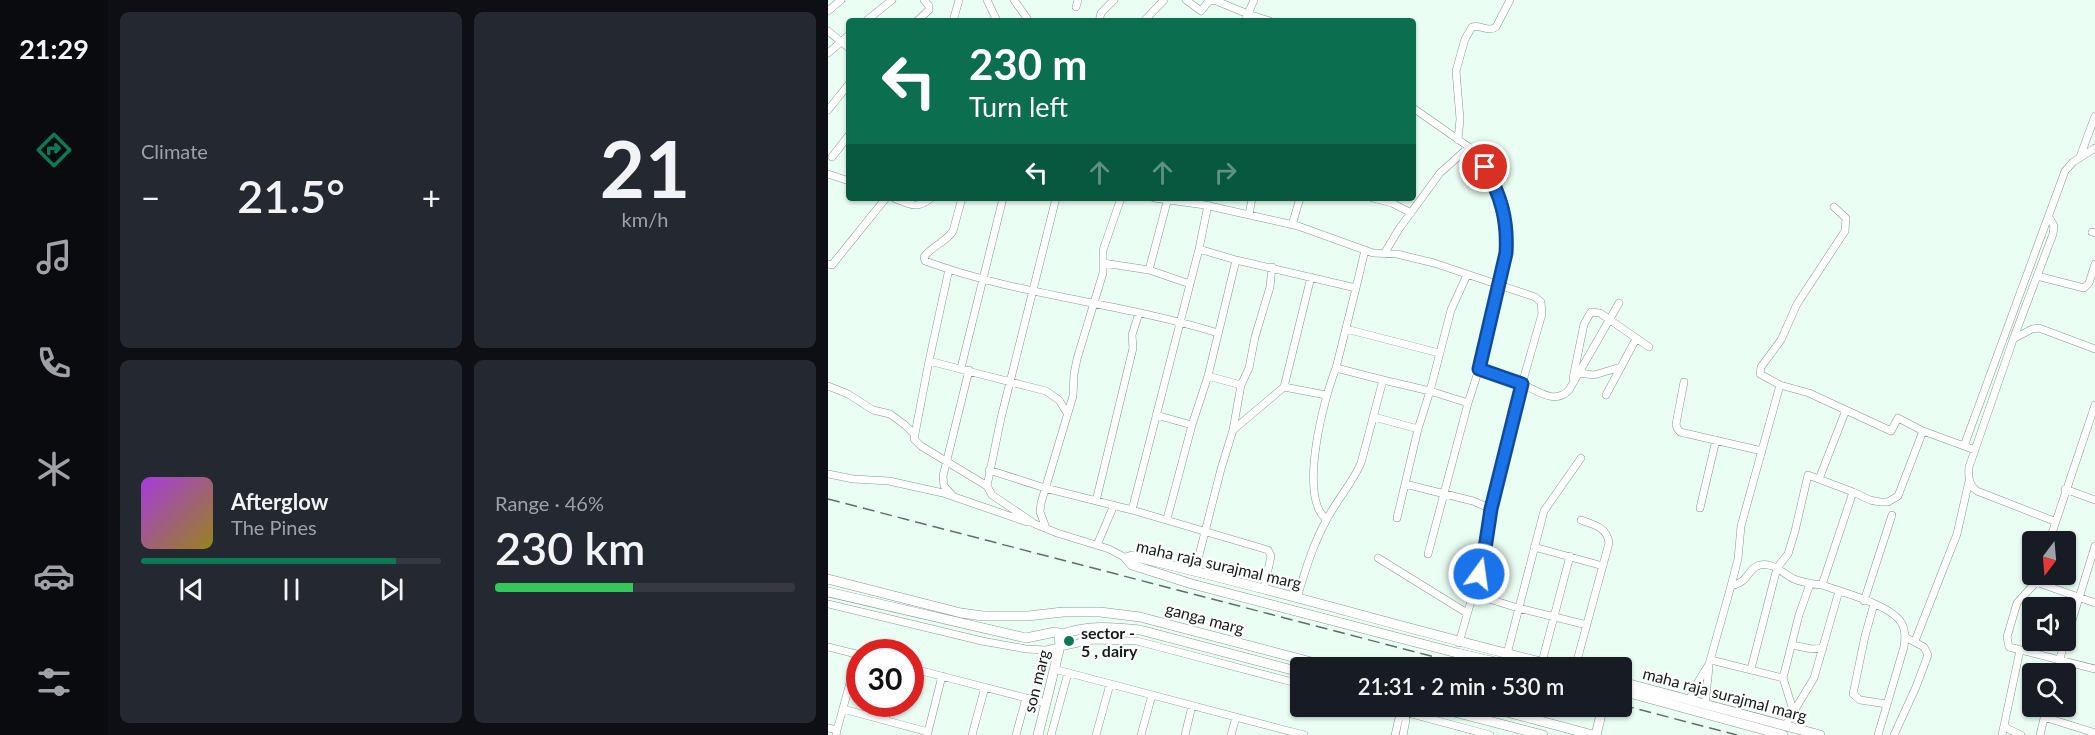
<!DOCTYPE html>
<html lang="en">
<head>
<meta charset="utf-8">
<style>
  body { margin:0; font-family:Lato,sans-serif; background:#242831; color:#f1f3f6; height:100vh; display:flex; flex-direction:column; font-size:22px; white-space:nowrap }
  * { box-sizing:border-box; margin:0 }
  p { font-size:20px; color:#9ea1a6 }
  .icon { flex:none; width:33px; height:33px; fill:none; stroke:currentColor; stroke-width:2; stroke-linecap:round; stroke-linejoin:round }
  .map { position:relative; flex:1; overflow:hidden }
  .sheet { display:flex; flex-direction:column; gap:12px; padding:12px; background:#0d0f14; width:720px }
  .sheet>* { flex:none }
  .banner { position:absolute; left:18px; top:18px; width:570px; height:183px; border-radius:6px; box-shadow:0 2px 4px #0004; background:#0b6e4f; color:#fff; overflow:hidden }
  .needle { width:39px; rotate:196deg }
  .tools { position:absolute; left:1194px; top:531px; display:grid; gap:12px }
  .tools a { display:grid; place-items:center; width:54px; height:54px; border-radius:6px; background:#171b24; box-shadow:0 2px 4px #0004; font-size:30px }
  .speed { position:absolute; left:18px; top:639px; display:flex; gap:12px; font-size:30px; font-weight:700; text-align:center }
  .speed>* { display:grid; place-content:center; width:78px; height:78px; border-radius:50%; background:#171b24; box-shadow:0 2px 4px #0004; line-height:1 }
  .speed .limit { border:9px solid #d22; background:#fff; color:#111 }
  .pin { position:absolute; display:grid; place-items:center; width:51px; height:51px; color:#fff; margin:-26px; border:3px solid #fff; border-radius:50%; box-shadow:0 2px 6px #0007 }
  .me { position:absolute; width:66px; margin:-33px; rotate:14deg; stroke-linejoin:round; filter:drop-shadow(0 0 4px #0008) }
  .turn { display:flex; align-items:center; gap:21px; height:126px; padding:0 24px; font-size:27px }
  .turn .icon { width:78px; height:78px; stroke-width:2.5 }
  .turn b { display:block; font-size:42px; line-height:51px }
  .lanes { display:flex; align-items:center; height:57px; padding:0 24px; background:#0003; justify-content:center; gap:30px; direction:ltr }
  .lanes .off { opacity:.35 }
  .big { font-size:45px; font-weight:600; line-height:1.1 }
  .sheet .tile { flex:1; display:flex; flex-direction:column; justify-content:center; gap:9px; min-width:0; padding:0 21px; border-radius:9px; background:#242831 }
  .sheet .dial { align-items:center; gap:0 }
  .dial b { font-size:78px; line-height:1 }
  .song { display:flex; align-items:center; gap:18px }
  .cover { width:72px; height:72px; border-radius:9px; background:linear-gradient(135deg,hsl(280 70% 55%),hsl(50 70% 35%)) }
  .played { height:6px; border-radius:3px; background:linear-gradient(90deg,#0c7954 85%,#363941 85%) }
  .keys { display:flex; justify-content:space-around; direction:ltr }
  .heat { display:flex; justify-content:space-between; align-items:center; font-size:33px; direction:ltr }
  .charge { height:9px; border-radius:4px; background:linear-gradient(90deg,#34c759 46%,#363941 0) }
  .sheet .tiles { flex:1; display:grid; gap:12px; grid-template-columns:repeat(2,1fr) }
  .trip { position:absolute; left:462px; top:657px; width:342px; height:60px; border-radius:6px; background:#171b24; box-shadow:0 2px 4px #0004; font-weight:600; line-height:60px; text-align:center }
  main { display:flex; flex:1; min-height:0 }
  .menu { display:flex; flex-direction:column; width:108px; justify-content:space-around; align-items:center; background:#090b0e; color:#9ea1a6 }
  .menu .icon { width:42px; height:42px }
  .menu .on { color:#0c7954 }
  .menu b { font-size:27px; color:#f1f3f6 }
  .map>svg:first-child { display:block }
</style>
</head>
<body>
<main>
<nav class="menu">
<b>21:29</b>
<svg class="icon on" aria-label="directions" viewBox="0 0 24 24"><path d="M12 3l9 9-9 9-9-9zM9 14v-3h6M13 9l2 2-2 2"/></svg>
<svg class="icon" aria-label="music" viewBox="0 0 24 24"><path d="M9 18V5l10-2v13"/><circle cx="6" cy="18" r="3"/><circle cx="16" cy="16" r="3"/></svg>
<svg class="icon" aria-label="phone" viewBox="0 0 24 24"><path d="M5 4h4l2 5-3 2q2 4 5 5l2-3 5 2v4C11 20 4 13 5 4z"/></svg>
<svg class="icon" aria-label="climate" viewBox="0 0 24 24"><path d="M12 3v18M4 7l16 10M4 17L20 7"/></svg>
<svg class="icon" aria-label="car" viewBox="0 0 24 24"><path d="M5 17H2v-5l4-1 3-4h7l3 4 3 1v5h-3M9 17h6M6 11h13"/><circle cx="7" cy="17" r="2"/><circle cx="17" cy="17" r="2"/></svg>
<svg class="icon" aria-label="filters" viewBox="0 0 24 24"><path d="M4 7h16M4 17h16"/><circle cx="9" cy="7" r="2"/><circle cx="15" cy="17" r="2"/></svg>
</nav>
<section class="sheet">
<div class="tiles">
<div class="tile"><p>Climate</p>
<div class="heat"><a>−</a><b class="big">21.5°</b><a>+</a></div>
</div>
<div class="tile dial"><b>21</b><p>km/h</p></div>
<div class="tile">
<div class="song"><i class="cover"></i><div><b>Afterglow</b><p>The Pines</p></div></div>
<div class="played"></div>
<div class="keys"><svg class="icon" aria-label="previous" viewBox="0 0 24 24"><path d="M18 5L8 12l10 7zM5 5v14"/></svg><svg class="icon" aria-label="pause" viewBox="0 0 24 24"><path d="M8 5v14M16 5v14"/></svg><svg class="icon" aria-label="next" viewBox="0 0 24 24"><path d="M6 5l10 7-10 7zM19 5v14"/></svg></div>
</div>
<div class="tile"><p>Range · 46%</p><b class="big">230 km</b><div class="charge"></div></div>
</div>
</section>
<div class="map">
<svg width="1267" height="735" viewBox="0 0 1267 735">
  <rect width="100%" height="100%" fill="#ebfef4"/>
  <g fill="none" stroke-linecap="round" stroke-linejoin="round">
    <defs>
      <path id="street" d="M159,0L169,21
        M186,0L201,21
        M358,0L373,11L380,2L385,0
        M386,0L420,14L442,21
        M248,7L250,0
        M0,11L13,0
        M38,21L64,0
        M89,21L101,10V6L96,0
        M125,21L131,0
        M271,21L273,13L286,0
        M316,21L336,0
        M417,21L426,0
        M0,31L21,48
        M0,53L21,35
        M585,108L641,147L657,167L673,198L679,233L678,253L651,369
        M0,110L21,84
        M630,140L632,119L628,71L637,39L644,27C653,24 659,33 668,27L682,0
        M4,157L21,135
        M1252,157L1267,116
        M0,174L21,181
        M66,198C81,204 89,210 103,198
        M134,198L125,231C118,242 104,246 96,257L97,261C192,296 294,303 390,333
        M228,198L173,418L159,486L164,495L207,524L229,533L281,549L298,558
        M326,198L377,205L470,226L545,253L569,254L606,263L707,297L713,302L714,314L694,384C710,391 727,405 741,390L791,303
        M545,198L564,203L583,213
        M421,215L424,198
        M1221,217L1226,226L1225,234L1186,337L1141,467C1140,477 1141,485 1149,491L1226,521
        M464,225L472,198
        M1264,232L1267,233
        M371,249L380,205
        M556,254L571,229L612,173L641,147
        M275,263L321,270L362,284
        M0,264L4,265L58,198
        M121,269L101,361L218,391L231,400L239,413
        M321,270L340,198
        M1209,276L1256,288L1261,283L1267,264
        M528,288L537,250
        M518,329L611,353
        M1185,339L1204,329L1211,328L1267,349
        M101,361L86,439L93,446L159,486
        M133,368L175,198
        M751,373L766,375L793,367
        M380,376L413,385
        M745,378L756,324L763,312L772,313L821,347
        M555,380L602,391L590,429
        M856,382L848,424L849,428L852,432L934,451
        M952,385L932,374L933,367L953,340L969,304L1017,231L1018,218L1006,207
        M0,386L20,394L45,410L62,414L77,425L86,434
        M456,387L483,277
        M778,395L808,339
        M640,403L651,369L694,384L663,509
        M328,415L364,425
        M546,417L590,429L577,484L645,501L663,509L656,555L631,643
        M405,430L413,385L421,368L427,337L442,287L444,267
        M1136,446L1237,171L1245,162L1267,148
        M161,470L217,488L304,510
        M0,474L25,479L61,481L115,493L199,522
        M991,479L1018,410
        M1237,489L1267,500
        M125,496L116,486L115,476L141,370
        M268,501L305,348L304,335L311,313
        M872,508L888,440
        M569,518L577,484
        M339,519L364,425L380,376L408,260
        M218,528L212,512L213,503L245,396L246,374L249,359L275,273V250L293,198
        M1221,542L1267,405
        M269,545L286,505
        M706,547L775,566
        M600,554L640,403L602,391L623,310L639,275
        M550,558L639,613
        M367,571L393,469L405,430L456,387L498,395
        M1210,574L1208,582L1267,603
        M1208,582L1189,603L1179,637L1181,647L1267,669
        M994,585C1013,592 1065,605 1074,624C1078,631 1077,640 1076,647L1050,735
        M903,586L910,559L913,526L952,385L981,393L1063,431L1070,418L1095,431
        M436,589L443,556L440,550L304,510L371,249L408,260L528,288L508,368
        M645,594L690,608L759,625
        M469,598C477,571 485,544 499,519C509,500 525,482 533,463L555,380L508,368C496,398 470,496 498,519
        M1036,601L1064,515
        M0,604L154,641L198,649L218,650L264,640L309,641L472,684
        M1046,604L1037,636L1025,694L1032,700L1059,704
        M1238,640L1267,546
        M1087,641L1129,534L1141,481
        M964,645L984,649L995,648
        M0,647L32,655
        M679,654L716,511L753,458
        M883,660L955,678L966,713
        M714,662L742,556
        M82,668L198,698L188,735
        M747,668L781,543C779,527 766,525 753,520
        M226,669L476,735
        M923,669L949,568L960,554L967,531L980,475L1025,492
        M1228,674L1237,640
        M955,678L971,615L982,584
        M198,698L218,703
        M862,701L865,690L881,664L903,586C922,582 919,568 932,565C946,562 955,574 966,579C975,583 984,584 994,585L1025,492L1042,500L1052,502H1060L1070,496L1095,431L1147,450
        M877,705L881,667
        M554,706L662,735
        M15,709L100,732L99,735
        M1216,717L1267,733
        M57,720L61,704
        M957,726L986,678L1011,591
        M1176,727L1193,735
        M0,728L9,730L8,735
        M9,730L30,654
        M100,732L114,676
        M144,735L157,687
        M223,735L240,673
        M268,735L282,684
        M313,735L324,695
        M357,735L364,706
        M403,735L408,717
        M567,735L571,718L576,713
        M575,735L578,720L576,713L577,706
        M1066,735L1088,687L1100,655L1096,647L1077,637
        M1174,735L1192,650
        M1212,735L1219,706"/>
      <path id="secondary" d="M298,558L304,556C450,590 592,633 737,668
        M298,558L304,565L364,584L629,653L693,668
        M0,579L133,613L155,616H200L235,612H272L312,617L506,668
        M0,592L198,638L227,632L235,634C259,625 286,627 312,630L472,672
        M794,682L992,735
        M794,691L955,735
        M603,706L715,735
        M656,706L765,735
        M210,735L232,646L231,634
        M768,735L775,706"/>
    </defs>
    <use href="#street" stroke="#85978e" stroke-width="8"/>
    <use href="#secondary" stroke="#85978e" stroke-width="10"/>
    <use href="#street" stroke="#fff" stroke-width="7"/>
    <use href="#secondary" stroke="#fff" stroke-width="9"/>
    <path stroke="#626d67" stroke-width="1.5" stroke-dasharray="12 6" stroke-linecap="butt" d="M0,499L649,668
      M794,705L909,735"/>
  </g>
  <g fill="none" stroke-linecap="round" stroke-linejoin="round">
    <defs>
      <path id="route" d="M651,574L656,555L663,509L694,384L651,369L678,253C680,220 673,196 657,167"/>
    </defs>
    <use href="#route" stroke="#114b97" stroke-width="15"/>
    <use href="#route" stroke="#1a73e8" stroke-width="10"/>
  </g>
  <circle fill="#0c7954" stroke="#fff" stroke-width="2" cx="241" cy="641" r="6"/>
  <g text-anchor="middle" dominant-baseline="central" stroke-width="4.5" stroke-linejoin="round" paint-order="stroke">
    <g font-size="16" fill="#151c18" stroke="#fff">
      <text transform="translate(391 564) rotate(13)">maha raja surajmal marg</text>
      <text transform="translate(377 618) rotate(15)">ganga marg</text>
      <text transform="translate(208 681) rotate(-76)">son marg</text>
      <text transform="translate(897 694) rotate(15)">maha raja surajmal marg</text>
    </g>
    <g font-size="16" font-weight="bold" fill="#151c18" stroke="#fff" text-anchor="start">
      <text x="253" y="632">sector -<tspan x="253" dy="18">5 , dairy</tspan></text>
    </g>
  </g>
</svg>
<div class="tools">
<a><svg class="needle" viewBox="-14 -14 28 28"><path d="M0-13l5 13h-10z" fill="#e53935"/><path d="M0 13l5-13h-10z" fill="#9ea1a6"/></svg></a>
<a><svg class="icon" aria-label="sound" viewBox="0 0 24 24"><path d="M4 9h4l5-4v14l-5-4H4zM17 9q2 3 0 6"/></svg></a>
<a><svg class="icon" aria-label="search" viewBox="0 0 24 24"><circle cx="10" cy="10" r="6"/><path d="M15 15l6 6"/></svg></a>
</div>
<div class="speed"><div class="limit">30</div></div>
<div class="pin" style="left:657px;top:167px;background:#d93025"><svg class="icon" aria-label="arrive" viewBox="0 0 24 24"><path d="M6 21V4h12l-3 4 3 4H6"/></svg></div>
<svg class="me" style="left:651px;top:574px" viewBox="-20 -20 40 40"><circle r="17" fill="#1a73e8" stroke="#fff" stroke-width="3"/><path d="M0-11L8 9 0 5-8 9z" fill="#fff"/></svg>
<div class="trip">21:31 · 2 min · 530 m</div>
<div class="banner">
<div class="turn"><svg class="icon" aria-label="left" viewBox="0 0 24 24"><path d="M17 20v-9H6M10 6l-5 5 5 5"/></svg><div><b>230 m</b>Turn left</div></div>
<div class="lanes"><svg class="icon" aria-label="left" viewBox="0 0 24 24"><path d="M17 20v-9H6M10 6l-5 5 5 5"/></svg><svg class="icon off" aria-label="ahead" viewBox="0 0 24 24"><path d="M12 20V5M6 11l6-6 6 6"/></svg><svg class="icon off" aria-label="ahead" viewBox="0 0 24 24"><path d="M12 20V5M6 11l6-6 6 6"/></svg><svg class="icon off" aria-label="right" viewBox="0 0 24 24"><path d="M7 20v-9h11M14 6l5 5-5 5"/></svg></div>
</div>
</div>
</main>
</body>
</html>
